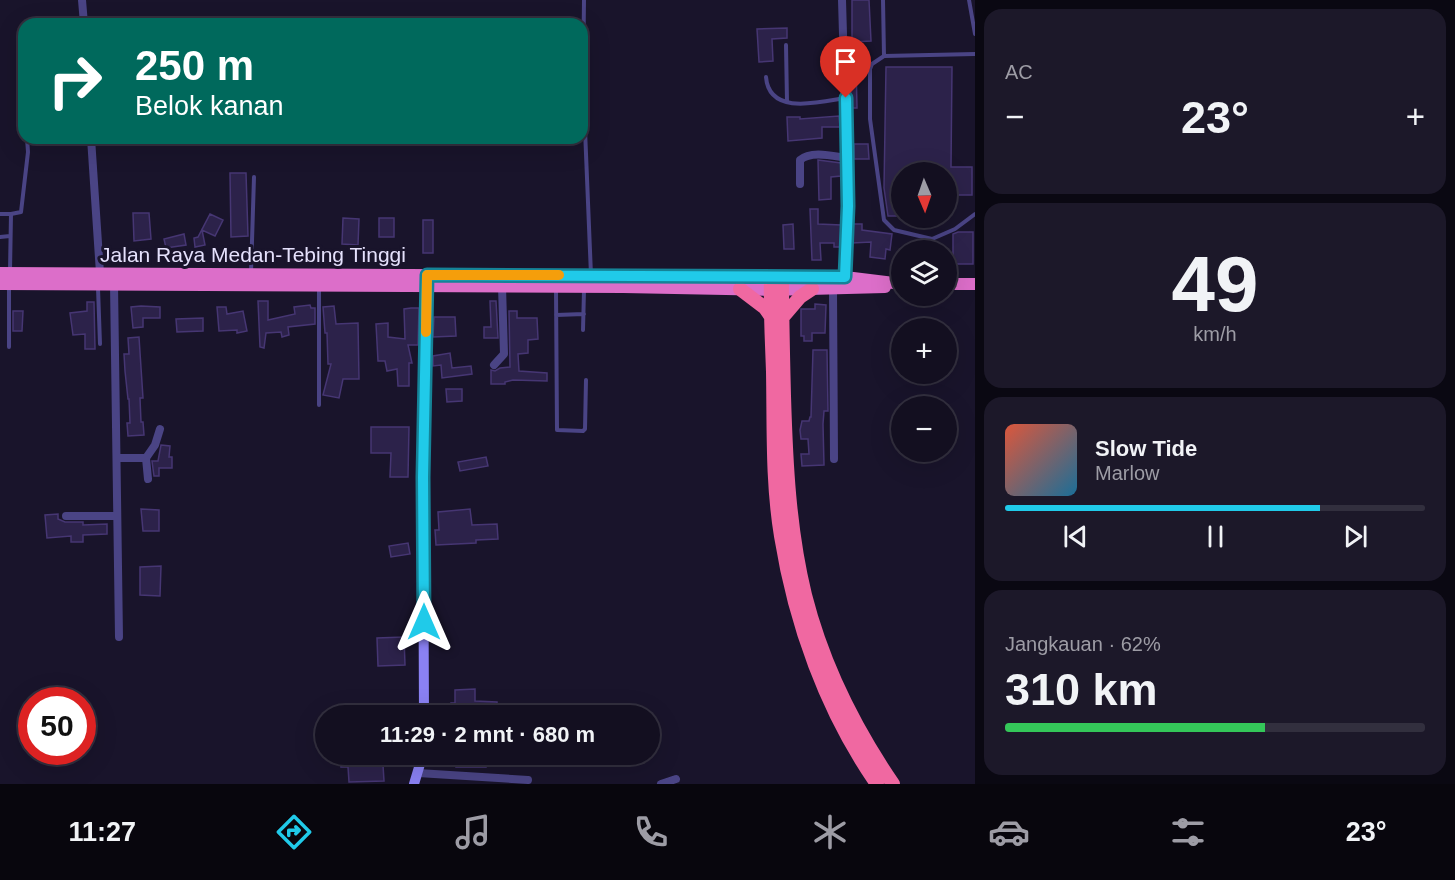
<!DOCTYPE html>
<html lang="id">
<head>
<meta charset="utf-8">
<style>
  body { margin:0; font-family:Arial,sans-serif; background:#1c1829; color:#f1f3f6; height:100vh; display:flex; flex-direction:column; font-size:22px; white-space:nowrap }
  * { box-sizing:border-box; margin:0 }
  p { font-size:20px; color:#9d9ca5 }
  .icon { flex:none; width:33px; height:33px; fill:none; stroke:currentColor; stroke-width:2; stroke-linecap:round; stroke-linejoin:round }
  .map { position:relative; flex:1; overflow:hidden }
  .side { display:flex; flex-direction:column; gap:9px; padding:9px; background:#0a0812; width:480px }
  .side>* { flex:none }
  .top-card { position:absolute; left:18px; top:18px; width:570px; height:126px; border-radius:18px; box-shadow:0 6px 24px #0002,0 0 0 2px #322f3e; background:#00695c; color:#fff; overflow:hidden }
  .needle { width:39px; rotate:178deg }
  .tools { position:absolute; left:891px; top:162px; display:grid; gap:12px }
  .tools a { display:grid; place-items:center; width:66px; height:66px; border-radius:50%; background:#130f20; box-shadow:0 6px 24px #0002,0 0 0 2px #322f3e; font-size:30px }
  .speed { position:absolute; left:18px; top:687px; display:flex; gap:12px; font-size:30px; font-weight:700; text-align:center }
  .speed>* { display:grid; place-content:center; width:78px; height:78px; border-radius:50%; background:#130f20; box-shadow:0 6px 24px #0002,0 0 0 2px #322f3e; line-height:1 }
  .speed .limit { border:9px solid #d22; background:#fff; color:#111 }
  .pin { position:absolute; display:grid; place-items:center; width:51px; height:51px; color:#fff; margin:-62px -26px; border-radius:50% 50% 50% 0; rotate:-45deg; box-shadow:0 0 6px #0007 }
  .pin .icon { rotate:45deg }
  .me { position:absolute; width:66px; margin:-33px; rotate:0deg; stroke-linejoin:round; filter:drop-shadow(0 0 4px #0008) }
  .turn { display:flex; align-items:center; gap:21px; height:126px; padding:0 18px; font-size:27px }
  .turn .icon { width:78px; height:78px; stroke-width:2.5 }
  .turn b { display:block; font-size:42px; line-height:51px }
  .big { font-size:45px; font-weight:800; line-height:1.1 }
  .side .card { flex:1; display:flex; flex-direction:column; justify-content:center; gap:9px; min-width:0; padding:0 21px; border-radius:18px; background:#1c1829 }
  .side .dial { align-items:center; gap:0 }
  .dial b { font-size:78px; line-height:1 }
  .song { display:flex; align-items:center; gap:18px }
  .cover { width:72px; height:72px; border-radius:9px; background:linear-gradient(135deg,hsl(10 70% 55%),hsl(200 70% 35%)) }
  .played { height:6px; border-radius:3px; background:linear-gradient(90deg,#20cae9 75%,#322f3e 75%) }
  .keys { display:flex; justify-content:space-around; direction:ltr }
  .heat { display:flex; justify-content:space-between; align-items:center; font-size:33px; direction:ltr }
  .charge { height:9px; border-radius:4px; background:linear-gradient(90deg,#34c759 62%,#322f3e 0) }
  .trip { position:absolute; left:315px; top:705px; width:345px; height:60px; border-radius:30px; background:#130f20; box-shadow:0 6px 24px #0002,0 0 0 2px #322f3e; font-weight:800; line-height:60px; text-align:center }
  .tabs { display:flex; height:96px; justify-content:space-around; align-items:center; background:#08060d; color:#9d9ca5 }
  .tabs .icon { width:42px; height:42px }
  .tabs .current { color:#20cae9 }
  .tabs b { font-size:27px; color:#f1f3f6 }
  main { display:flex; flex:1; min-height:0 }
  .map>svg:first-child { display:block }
</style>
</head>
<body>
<main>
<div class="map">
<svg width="975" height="784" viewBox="0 0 975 784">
  <rect width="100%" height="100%" fill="#19142b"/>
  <path fill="#2c224a" stroke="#463673" stroke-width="1.5" d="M852,0H869L871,41L852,42Z
    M787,28V38L772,39L773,61L759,62L757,29Z
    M850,63H856L857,108H851Z
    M886,67H952L951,167H972V195H946V172H902V216H888L884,188Z
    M839,116L840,127H822V138L788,141L787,117H800V119Z
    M854,144H868L869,159H854Z
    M818,160L841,163V176L831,177V199L819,200Z
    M230,173H246L248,236L231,237Z
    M810,209H818V224L841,225L840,247H834V243H820L821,260H812Z
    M133,213H149L151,239L134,241Z
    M210,214L223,220L215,236L202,230L205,245L195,247L194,238L198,237Z
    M343,218L359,219L358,245L342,244Z
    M379,218H394V237H379Z
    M423,220H433V253H423Z
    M793,224L794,249H784L783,225Z
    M853,224H862V230L892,234L890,250L886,249L885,259L870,257L871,242L852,243Z
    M958,232H973V264H953V234Z
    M184,234L186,245L166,248L164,239Z
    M258,301H268V320L295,314L294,307L310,305L311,308H315V324L288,327L289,335L282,337L281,332L266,333L264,348L260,347Z
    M490,301H496L498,338H484V327H491Z
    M87,302H94L95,349H85V334L73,335L70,313L87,311Z
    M815,304L826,305L825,333H812V341H804V336H801V309H815Z
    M141,306L160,307V318H143V327L133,328L131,307Z
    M334,306L336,324L358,323L359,379H343L339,398L323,395L331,364H328L327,333H325L323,307Z
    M217,307H226L227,314L243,311L247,331L237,333V330L219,331Z
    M411,308H419L418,345H408L412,363H409V386H398L397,369L387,371L385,361H378L376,324L388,323V337L405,339L404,309Z
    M13,311H23L22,331H13Z
    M509,311H517V318H537L538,339L528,340V353L518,354L519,371L547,373V381L513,380L505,382V384H491V370L495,371L500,368L510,367Z
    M434,317H455L456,336L433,337Z
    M203,318V331L177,332L176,319Z
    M139,337L143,398H140L141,422H143L144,435L128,436L127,423H130L129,399H128L125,371L124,354H129L128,338Z
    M813,350H827L828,411H824L823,424L824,465L802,466L801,454H809L808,439H801L800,430L802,421H809L810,417H811Z
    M450,353L452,368L471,366L472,374L442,378L441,365L433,366V356Z
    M446,389H462V401L447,402Z
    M371,427H409L408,477H390L391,453H371Z
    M161,445L170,446L169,457H172V468H159V476H154L152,461H158Z
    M486,457L488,466L460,471L458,462Z
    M141,509L159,510V531H143Z
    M470,509L472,525L497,524L498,539L476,540V543L436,545L435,530H439L438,512Z
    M58,514V519L65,522H83V525L107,524V534L83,535V542H71V536L47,538L45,515Z
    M408,543L410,554L391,557L389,546Z
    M161,566L160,596L140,595V567Z
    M404,637L405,665L378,666L377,638Z
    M475,689V701L497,702V714H469V711H451V703H455V690Z
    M364,754H394V765H383L384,781L349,782L348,767H341V760L364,759Z
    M456,757H486V767H456Z"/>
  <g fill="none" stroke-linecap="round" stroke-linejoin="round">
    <path stroke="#4a4485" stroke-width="4" d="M584,0L583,81L591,275
      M883,0L884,56L872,64L870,69V119L884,220L894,230L932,239L955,229L975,214
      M969,0L975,34
      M786,45L787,102
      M22,48L21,68L24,89
      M884,56L975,54
      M766,77C769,116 820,102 845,98
      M0,214H11L10,271
      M11,214L21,212L28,152L27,138
      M0,237L10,236
      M932,239L933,250
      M251,273L254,177
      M98,288L100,344
      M319,289V405
      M556,290L557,430L583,431L585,429L586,380
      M556,315L584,314
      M583,330L584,290
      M9,347V288"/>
    <path stroke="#4a4485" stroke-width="8" d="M82,0L84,24
      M842,0L848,206L845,277
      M91,138L100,273
      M800,184V160C811,150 833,156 847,158
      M114,284L119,637
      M833,290L834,459
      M494,365L504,354L502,286
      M117,458H146L155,445L160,429
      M146,458L148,479
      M66,516H116
      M418,773L528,780
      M661,784L676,779"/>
    <path stroke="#8a81f3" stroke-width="10" d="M424,716L423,477L427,278
      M414,784L423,754"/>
    <path stroke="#dc6ec9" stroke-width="12" d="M0,273L845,277L902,284
      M0,284L623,287L771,290L885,287
      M946,284H975"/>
    <path stroke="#f068a1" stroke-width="14" d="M771,277C770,309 772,341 773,372C774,427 772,482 781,536C795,623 826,711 877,784
      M782,277C782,317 783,356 784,396C786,463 789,529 805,595C822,662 854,727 893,784
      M740,289L765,308L772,318
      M782,318L800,297L812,289"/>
  </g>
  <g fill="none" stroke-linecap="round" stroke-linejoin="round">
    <defs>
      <path id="route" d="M424,622L423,477L427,275L845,277L848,206L846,98"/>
    </defs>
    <use href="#route" stroke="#158397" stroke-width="15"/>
    <use href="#route" stroke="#20cae9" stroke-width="10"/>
    <path stroke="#f59e0b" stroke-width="10" d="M426,332L427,275H559"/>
  </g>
  <g text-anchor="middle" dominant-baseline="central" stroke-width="6" stroke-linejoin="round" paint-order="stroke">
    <g font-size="21" fill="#e5e1fc" stroke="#19142b">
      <text x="253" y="254">Jalan Raya Medan-Tebing Tinggi</text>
    </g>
  </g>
</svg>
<div class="tools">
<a><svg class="needle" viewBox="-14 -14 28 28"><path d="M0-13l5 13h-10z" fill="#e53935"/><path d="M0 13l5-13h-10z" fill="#9d9ca5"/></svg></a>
<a><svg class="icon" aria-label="layers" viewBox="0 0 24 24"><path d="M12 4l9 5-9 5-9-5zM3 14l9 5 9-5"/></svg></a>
<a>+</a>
<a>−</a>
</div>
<div class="speed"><div class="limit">50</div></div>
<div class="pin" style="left:846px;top:98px;background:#d93025"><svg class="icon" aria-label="arrive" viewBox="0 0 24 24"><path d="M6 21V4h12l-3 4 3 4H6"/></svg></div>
<svg class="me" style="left:424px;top:622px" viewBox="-20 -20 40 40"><path d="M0-17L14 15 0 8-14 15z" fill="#20cae9" stroke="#fff" stroke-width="4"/></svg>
<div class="trip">11:29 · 2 mnt · 680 m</div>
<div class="top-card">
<div class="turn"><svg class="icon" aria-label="right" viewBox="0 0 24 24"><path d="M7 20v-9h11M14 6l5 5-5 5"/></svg><div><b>250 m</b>Belok kanan</div></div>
</div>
</div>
<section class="side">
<div class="card"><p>AC</p>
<div class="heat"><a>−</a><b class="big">23°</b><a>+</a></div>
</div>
<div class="card dial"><b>49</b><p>km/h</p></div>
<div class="card">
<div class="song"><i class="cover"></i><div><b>Slow Tide</b><p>Marlow</p></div></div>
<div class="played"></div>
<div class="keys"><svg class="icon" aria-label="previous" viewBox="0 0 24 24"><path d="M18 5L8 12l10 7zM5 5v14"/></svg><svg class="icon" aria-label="pause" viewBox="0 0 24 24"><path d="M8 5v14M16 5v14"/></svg><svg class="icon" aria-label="next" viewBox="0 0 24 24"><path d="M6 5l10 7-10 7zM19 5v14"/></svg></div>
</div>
<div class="card"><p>Jangkauan · 62%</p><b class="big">310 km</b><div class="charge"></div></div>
</section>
</main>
<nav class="tabs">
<b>11:27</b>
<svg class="icon current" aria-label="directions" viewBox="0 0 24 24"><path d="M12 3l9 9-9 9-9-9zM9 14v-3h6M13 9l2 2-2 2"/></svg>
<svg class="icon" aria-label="music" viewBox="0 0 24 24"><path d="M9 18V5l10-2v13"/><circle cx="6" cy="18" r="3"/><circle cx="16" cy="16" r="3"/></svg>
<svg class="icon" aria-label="phone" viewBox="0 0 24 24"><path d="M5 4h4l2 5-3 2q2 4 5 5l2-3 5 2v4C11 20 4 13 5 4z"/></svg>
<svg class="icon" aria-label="climate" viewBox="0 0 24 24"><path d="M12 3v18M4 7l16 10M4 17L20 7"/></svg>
<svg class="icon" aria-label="car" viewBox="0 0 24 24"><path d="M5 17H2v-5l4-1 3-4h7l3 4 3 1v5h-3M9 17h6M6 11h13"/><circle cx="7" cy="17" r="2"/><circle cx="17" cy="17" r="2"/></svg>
<svg class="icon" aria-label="filters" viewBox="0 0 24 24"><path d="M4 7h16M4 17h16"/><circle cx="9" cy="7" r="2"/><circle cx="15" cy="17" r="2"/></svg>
<b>23°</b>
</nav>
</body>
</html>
